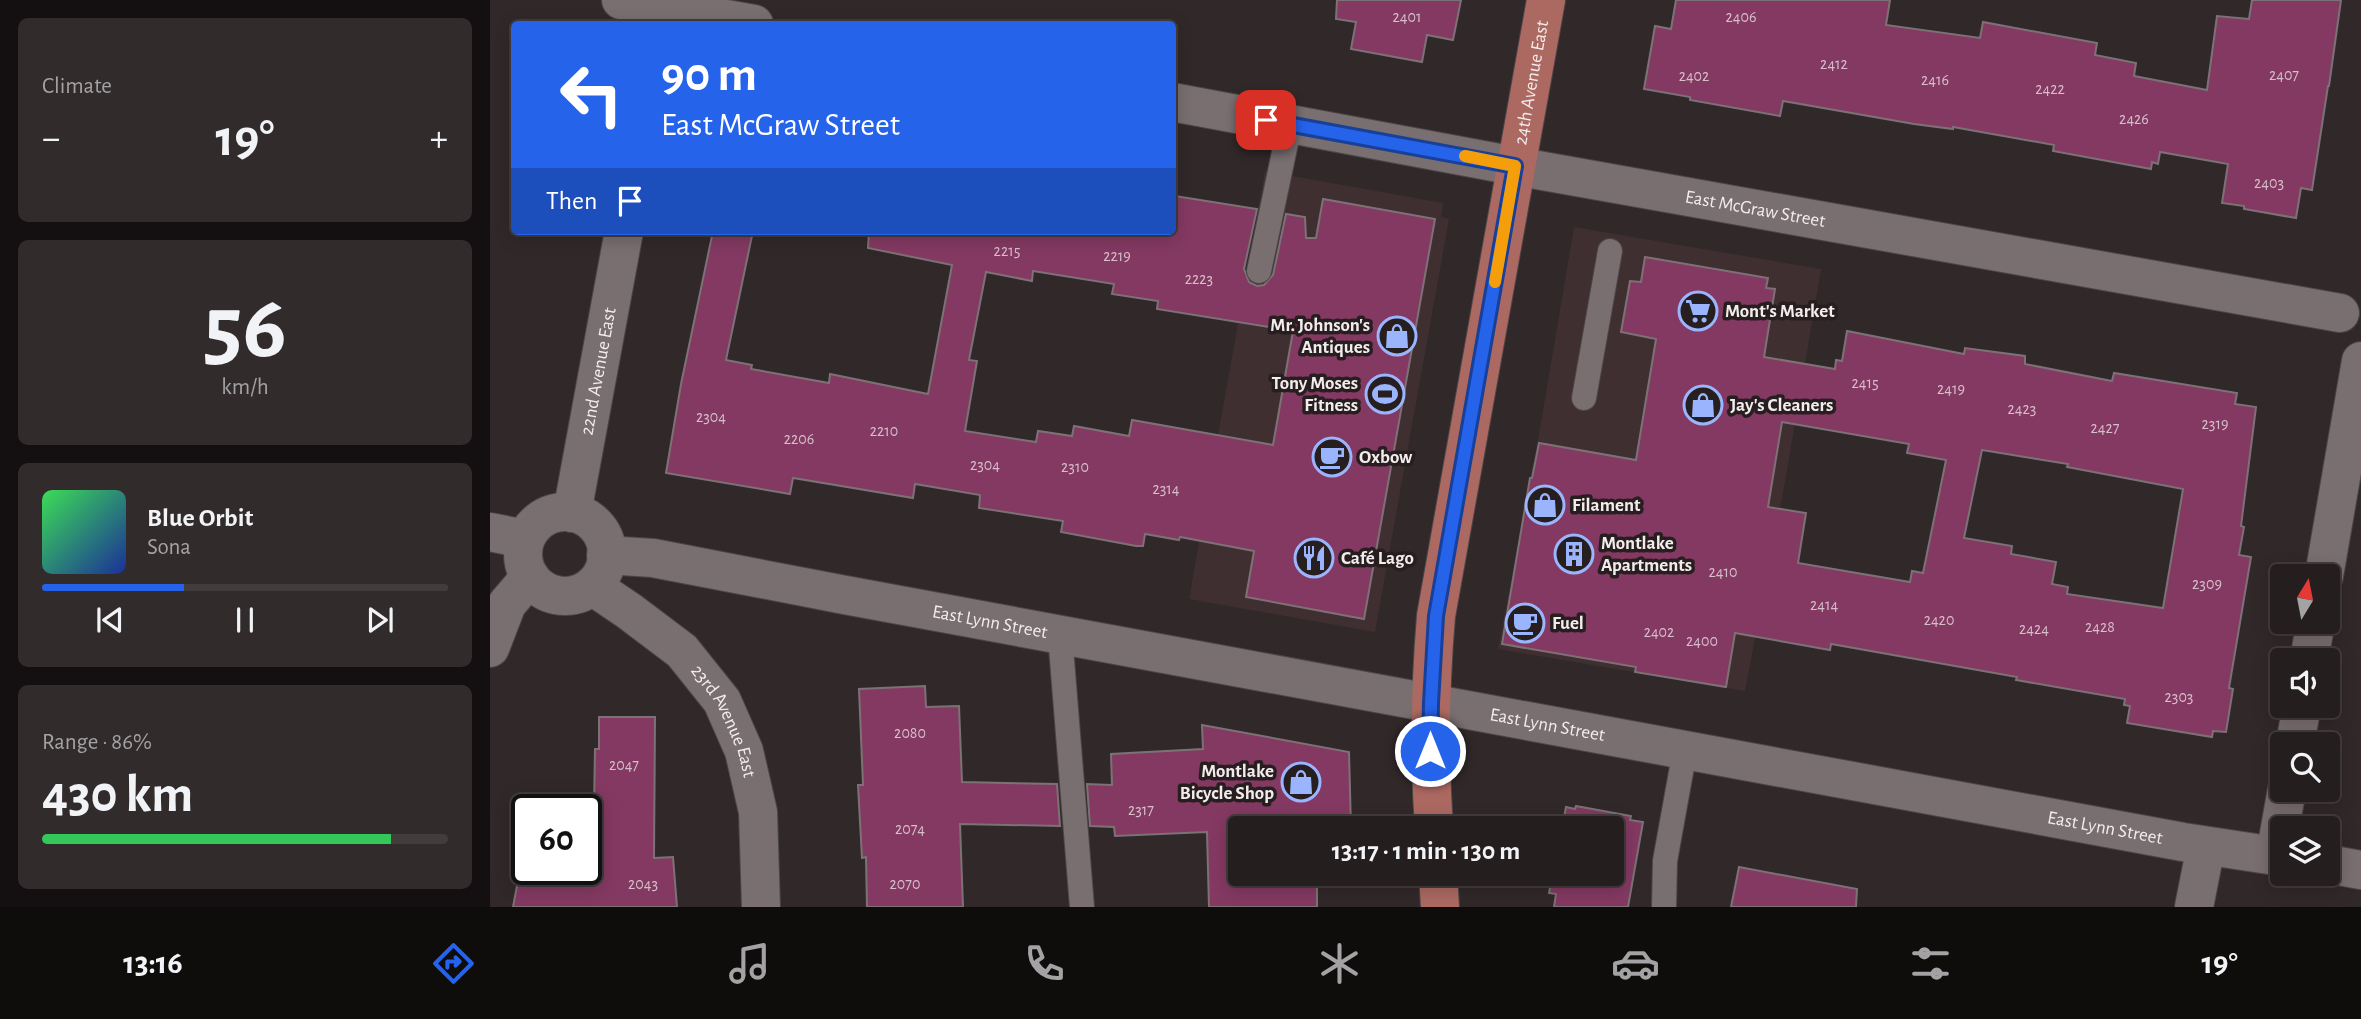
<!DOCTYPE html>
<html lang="en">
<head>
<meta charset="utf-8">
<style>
  body { margin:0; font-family:"Alegreya Sans",sans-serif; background:#312b2c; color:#f1f3f6; height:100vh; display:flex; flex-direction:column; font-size:26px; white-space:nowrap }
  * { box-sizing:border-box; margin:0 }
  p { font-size:23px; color:#a3a2a4 }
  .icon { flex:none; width:38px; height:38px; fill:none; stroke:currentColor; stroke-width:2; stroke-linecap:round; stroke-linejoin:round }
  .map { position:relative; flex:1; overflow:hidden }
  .drawer { display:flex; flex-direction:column; gap:18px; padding:18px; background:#141011; width:490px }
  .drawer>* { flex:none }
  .hud { position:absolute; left:21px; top:21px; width:665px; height:214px; border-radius:7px; box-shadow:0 4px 18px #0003,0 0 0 2px #423c3d; background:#2563eb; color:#fff; overflow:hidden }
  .needle { width:46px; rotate:10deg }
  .controls { position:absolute; left:1780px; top:564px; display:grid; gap:14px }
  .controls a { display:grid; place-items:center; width:70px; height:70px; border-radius:7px; background:#251e1f; box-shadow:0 4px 18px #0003,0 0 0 2px #423c3d; font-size:35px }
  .speed { position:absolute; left:21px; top:794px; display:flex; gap:14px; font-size:35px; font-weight:700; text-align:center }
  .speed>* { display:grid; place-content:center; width:91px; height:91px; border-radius:50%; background:#251e1f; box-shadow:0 4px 18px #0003,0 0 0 2px #423c3d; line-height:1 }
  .speed .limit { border:4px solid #111; border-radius:10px; background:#fff; color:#111 }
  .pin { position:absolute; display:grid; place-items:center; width:60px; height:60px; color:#fff; margin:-30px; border-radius:14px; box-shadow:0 4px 10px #0006 }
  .me { position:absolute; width:77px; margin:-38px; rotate:0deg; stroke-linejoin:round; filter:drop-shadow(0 0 5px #0008) }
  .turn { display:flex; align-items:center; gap:24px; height:147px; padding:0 35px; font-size:32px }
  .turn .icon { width:91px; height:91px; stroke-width:2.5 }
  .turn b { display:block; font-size:49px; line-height:60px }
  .then { display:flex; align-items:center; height:66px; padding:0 35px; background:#0003; gap:14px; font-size:26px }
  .big { font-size:52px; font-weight:700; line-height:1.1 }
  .drawer .widget { flex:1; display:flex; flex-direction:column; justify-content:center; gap:10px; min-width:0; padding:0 24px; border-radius:10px; background:#312b2c }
  .drawer .dial { align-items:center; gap:0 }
  .dial b { font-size:91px; line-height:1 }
  .song { display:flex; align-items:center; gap:21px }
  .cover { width:84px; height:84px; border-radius:10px; background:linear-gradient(135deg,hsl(130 70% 55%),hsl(230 70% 35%)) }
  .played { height:7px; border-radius:4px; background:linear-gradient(90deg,#2563eb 35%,#423c3d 35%) }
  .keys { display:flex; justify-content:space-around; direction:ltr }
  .heat { display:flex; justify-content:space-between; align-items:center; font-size:38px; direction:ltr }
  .charge { height:10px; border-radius:5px; background:linear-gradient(90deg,#34c759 86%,#423c3d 0) }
  .trip { position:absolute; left:738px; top:816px; width:396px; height:70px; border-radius:7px; background:#251e1f; box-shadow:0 4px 18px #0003,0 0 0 2px #423c3d; font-weight:700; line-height:70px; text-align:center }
  .menu { display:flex; height:112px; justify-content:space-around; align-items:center; background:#0f0c0c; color:#a3a2a4 }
  .menu .icon { width:49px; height:49px }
  .menu .active { color:#2563eb }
  .menu b { font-size:32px; color:#f1f3f6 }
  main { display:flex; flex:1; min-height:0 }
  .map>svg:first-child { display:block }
</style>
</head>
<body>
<main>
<section class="drawer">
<div class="widget"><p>Climate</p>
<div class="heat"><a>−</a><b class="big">19°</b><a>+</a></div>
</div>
<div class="widget dial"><b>56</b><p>km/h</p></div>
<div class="widget">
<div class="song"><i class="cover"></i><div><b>Blue Orbit</b><p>Sona</p></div></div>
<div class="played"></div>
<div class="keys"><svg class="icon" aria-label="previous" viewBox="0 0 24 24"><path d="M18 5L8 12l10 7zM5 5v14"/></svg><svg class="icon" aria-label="pause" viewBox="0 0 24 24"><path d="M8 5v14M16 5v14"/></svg><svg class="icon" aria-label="next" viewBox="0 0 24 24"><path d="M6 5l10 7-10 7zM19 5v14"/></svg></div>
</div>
<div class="widget"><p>Range · 86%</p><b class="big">430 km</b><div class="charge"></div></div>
</section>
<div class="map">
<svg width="1871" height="907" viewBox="0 0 1871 907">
  <rect width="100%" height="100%" fill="#312829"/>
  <path fill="#3f2f31" d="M775,171L953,203L951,217L959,219L885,632L699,599Z
    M1084,227L1331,269L1295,482L1255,691L1008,649L1048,440Z"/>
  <path fill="#843962" stroke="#7c7276" stroke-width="2" fill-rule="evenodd" d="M847,0H971L963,40L937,35L932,62L861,49L866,22L846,19Z
    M1186,0H1400L1396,25L1490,38L1493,22L1607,43L1605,55L1646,63L1644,76L1717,90L1727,16L1759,19L1762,0H1851L1839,86H1838L1822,190L1811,188L1806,218L1754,209V206L1732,203L1738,164L1670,152L1668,164L1662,162L1661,169L1563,151L1564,145L1463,127V129L1424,124L1293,101L1290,116L1200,100V97L1154,89L1165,26L1181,29Z
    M685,196L767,209L754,269L759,282L767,286L774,285L783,275L796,214L815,217L816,238H826L833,199L945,219L874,619L756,597L764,551L690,537L689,540L655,534L653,546H646L571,532L573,521L489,508L490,495L425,484L423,498L303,478L300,494L176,473L191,384L223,231H263L236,360L262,365L261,369L339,383L340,374L438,394L462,265L378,248L379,231H682ZM543,271L624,284L622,294L668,301L667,309L803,331L783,445L642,420L639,436L584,426L582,436L548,431L546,442L475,431L487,361L479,360L496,272L542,281Z
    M1155,257L1278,278L1276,288L1285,289L1274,357L1345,369L1346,360L1352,361L1357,331L1474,354L1475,348L1535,356V364L1622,381L1624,373L1747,393L1745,404L1766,407L1751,526L1754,527L1749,555L1761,557L1739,688L1743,689L1736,732L1723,731L1722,737L1637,723L1640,706L1634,705L1635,699L1526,680L1527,677L1341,644L1340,650L1245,633L1236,687L1145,672L1146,667L1012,644L1040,478H1042L1049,443L1146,460L1166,339L1131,332L1140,281L1151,282ZM1292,422L1419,444L1417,453L1456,460L1433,573L1422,571L1420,582L1308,563L1316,513L1278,507ZM1492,450L1578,464L1577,467L1693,489L1673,608L1577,594L1578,587L1562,584L1566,562L1521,554L1522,546L1474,538Z
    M435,686L436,707L469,706L472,782L567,784L570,826L470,824L473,907H377L376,857L372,858L368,785H373L369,689Z
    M109,717H165L164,858L183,857L187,907H23L30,870H103L105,749H109Z
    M712,725L859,752L861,828H751V873H827V907H719L717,832L625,836L624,827L600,826L597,784L622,785L621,754L713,749Z
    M1086,806L1141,816L1140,820L1153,822L1138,907H1064L1066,894L1059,893L1063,873H1122V828H1072L1076,807L1085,809Z
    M1249,867L1367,889L1366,907H1241Z"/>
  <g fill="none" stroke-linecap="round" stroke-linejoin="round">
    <defs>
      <path id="service" d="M769,271L800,124
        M1094,398L1120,251
        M570,635L592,907
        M1174,907L1175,861L1195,750"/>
      <g id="minor">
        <path d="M131,0L264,24"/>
        <path id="s1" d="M682,102L1025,166L1850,313"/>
        <circle cx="75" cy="554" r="42"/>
        <path id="s2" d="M82,513L134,231"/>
        <path d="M0,532L35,539"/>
        <path id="s3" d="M116,555L163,558L355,595L1693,842L1792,857"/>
        <path d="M1834,576L1871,361"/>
        <path id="s4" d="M102,586L139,611L192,651L232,701L254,751L268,812L271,907"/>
        <path d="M0,648L17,604L40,577"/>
        <path d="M1819,660L1826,621"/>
        <path d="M1805,744L1812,705"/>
        <path d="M1785,856L1797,789"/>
        <path d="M1838,864L1871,870"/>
        <path d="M1704,907L1716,846"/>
      </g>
      <g id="primary">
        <path id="s5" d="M944,828C939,757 940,687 946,616L1056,0"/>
        <path d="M948,873L950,907"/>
      </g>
    </defs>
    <use href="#service" stroke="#4d4647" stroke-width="26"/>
    <use href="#minor" stroke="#4d4647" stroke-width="40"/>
    <use href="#primary" stroke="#4d4647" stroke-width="40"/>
    <use href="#service" stroke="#796e70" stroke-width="24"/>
    <use href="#minor" stroke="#796e70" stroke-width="38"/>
    <use href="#primary" stroke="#ac6962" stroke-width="38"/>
  </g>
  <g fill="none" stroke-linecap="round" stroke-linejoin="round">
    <defs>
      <path id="route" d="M776,120L1025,166L946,616L941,703L940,751"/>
    </defs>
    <use href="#route" stroke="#184099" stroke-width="18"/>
    <use href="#route" stroke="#2563eb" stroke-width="12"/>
    <path stroke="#f59e0b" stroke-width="12" d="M975,156L1025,166L1005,282"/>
  </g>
  <defs>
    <symbol id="supermarket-ring" viewBox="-11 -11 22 22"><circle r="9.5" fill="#271e1f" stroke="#9ab5fd" stroke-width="1.5"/><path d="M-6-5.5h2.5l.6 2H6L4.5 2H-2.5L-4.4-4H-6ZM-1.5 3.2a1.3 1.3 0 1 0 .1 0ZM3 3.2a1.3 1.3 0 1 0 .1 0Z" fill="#9ab5fd"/></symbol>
    <symbol id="shop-ring" viewBox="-11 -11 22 22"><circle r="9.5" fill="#271e1f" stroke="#9ab5fd" stroke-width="1.5"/><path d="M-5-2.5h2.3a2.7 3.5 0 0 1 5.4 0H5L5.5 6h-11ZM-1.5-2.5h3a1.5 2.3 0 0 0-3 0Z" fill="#9ab5fd"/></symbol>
    <symbol id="stadium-ring" viewBox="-11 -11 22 22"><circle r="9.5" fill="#271e1f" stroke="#9ab5fd" stroke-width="1.5"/><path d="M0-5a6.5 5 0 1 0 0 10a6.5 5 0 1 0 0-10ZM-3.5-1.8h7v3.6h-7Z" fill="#9ab5fd"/></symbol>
    <symbol id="cafe-ring" viewBox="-11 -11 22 22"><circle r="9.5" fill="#271e1f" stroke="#9ab5fd" stroke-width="1.5"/><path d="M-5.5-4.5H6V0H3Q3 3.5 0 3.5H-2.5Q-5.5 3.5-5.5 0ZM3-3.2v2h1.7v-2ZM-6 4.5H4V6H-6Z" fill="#9ab5fd"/></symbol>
    <symbol id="building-ring" viewBox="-11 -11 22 22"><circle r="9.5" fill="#271e1f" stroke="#9ab5fd" stroke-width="1.5"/><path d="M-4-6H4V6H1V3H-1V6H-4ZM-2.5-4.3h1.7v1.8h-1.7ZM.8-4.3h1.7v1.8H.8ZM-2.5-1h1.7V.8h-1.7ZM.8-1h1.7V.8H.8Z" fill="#9ab5fd"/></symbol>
    <symbol id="restaurant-ring" viewBox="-11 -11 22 22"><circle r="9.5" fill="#271e1f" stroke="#9ab5fd" stroke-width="1.5"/><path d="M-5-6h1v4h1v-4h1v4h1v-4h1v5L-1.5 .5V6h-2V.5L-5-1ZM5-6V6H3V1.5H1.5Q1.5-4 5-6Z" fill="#9ab5fd"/></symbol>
  </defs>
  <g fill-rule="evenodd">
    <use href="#supermarket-ring" x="1186" y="289" width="44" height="44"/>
    <use href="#shop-ring" x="885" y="314" width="44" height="44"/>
    <use href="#stadium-ring" x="873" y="372" width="44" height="44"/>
    <use href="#shop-ring" x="1191" y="383" width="44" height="44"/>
    <use href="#cafe-ring" x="820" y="435" width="44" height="44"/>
    <use href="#shop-ring" x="1033" y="483" width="44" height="44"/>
    <use href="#building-ring" x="1062" y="532" width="44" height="44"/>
    <use href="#restaurant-ring" x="802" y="536" width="44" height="44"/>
    <use href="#cafe-ring" x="1013" y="601" width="44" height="44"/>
    <use href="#shop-ring" x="789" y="760" width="44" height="44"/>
  </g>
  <g text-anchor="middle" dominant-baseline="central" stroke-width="7" stroke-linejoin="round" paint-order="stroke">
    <g font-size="16" fill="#d7bfca">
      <text x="917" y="17">2401</text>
      <text x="1251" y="17">2406</text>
      <text x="1344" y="64">2412</text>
      <text x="1794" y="75">2407</text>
      <text x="1204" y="76">2402</text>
      <text x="1445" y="80">2416</text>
      <text x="1560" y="89">2422</text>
      <text x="1644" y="119">2426</text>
      <text x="1779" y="183">2403</text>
      <text x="517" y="251">2215</text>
      <text x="627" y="256">2219</text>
      <text x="709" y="279">2223</text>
      <text x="1375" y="383">2415</text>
      <text x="1461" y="389">2419</text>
      <text x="1532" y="409">2423</text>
      <text x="221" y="417">2304</text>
      <text x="1725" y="424">2319</text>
      <text x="1615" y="428">2427</text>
      <text x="394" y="431">2210</text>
      <text x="309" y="439">2206</text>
      <text x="495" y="465">2304</text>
      <text x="585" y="467">2310</text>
      <text x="676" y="489">2314</text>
      <text x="1233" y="572">2410</text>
      <text x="1717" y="584">2309</text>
      <text x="1334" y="605">2414</text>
      <text x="1449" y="620">2420</text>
      <text x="1610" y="627">2428</text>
      <text x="1544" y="629">2424</text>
      <text x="1169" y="632">2402</text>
      <text x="1212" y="641">2400</text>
      <text x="1689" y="697">2303</text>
      <text x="420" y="733">2080</text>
      <text x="134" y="765">2047</text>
      <text x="651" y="810">2317</text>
      <text x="420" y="829">2074</text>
      <text x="153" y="884">2043</text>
      <text x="415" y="884">2070</text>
    </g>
    <g font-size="19" fill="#f3eced" stroke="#271e1f">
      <text stroke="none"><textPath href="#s5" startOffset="754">24th Avenue East</textPath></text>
      <text stroke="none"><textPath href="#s1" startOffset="593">East McGraw Street</textPath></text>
      <text stroke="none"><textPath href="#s2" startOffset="144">22nd Avenue East</textPath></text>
      <text stroke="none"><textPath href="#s3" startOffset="390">East Lynn Street</textPath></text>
      <text stroke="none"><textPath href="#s4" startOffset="194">23rd Avenue East</textPath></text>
      <text stroke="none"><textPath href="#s3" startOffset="957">East Lynn Street</textPath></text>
      <text stroke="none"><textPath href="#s3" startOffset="1524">East Lynn Street</textPath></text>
    </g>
    <g font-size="19" font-weight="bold" fill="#f3eced" stroke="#271e1f" text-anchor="start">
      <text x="1235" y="311">Mont's Market</text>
      <text x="880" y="325" text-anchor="end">Mr. Johnson's<tspan x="880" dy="22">Antiques</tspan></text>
      <text x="868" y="383" text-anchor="end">Tony Moses<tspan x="868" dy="22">Fitness</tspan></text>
      <text x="1240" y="405">Jay's Cleaners</text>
      <text x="869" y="457">Oxbow</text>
      <text x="1082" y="505">Filament</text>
      <text x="1111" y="543">Montlake<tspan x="1111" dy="22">Apartments</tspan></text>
      <text x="851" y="558">Café Lago</text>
      <text x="1062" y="623">Fuel</text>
      <text x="784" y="771" text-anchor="end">Montlake<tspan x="784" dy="22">Bicycle Shop</tspan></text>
    </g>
  </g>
</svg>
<div class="controls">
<a><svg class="needle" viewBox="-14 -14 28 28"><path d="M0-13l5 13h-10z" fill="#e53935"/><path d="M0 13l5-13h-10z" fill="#a3a2a4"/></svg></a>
<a><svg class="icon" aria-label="sound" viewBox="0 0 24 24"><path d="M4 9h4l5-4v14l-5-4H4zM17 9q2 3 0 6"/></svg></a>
<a><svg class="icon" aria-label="search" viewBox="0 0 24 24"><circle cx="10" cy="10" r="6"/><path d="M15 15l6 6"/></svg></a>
<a><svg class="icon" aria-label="layers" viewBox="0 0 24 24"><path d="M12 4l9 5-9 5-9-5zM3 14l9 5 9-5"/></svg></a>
</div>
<div class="speed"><div class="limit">60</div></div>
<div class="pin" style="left:776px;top:120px;background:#d93025"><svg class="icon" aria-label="arrive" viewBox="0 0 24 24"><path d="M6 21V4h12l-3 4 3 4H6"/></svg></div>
<svg class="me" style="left:940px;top:751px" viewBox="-20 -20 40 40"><circle r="17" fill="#2563eb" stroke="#fff" stroke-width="3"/><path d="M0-11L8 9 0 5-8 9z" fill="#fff"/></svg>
<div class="trip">13:17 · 1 min · 130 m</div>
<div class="hud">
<div class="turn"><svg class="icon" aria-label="left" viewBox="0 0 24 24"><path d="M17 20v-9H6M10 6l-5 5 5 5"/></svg><div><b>90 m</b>East McGraw Street</div></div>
<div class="then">Then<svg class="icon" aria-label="arrive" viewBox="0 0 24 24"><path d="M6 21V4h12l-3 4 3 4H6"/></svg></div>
</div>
</div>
</main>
<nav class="menu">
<b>13:16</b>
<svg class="icon active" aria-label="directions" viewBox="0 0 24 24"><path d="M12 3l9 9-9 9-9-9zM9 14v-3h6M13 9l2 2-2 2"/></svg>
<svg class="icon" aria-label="music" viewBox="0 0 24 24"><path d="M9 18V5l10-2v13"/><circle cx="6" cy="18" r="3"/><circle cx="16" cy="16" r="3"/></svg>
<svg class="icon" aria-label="phone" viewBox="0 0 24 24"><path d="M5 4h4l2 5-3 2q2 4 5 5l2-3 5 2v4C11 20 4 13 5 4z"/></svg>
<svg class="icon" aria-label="climate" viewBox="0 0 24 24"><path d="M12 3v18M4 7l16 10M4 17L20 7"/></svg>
<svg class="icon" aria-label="car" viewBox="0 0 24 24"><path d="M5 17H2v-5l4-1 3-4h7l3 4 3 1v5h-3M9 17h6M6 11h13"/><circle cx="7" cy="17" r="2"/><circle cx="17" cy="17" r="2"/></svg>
<svg class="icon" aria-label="filters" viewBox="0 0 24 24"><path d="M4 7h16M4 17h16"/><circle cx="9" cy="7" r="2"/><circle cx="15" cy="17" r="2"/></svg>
<b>19°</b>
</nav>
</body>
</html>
